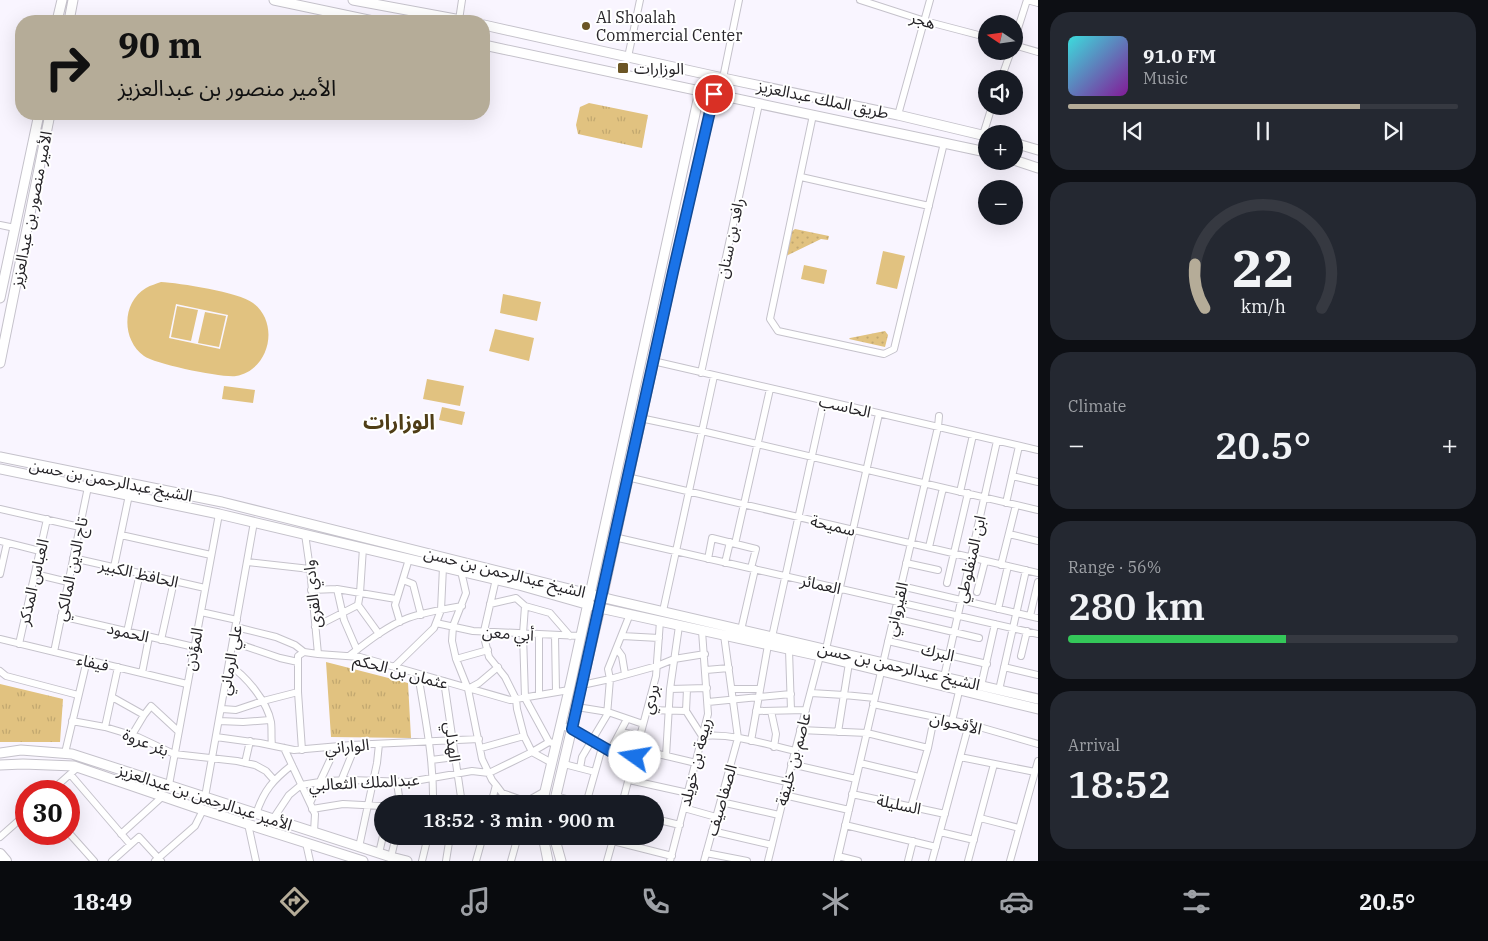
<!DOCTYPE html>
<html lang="en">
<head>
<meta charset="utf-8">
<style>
  body { margin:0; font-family:"IBM Plex Serif","Noto Sans Arabic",serif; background:#242831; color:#f1f3f6; height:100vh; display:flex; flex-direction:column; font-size:19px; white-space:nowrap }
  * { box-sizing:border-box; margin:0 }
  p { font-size:16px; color:#9ea1a6 }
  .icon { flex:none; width:28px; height:28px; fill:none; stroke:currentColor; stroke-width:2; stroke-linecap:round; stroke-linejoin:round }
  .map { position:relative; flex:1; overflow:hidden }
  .drawer { display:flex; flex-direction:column; gap:12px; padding:12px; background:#0d0f14; width:450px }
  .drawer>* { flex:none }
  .hud { position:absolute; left:15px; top:15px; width:475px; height:105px; border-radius:20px; box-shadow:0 5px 20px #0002; background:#b5ac98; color:#111; overflow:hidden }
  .needle { width:32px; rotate:283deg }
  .fabs { position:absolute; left:978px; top:15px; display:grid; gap:10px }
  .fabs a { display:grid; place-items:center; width:45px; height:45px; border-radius:50%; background:#171b24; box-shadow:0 5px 20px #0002; font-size:25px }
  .speed { position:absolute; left:15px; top:780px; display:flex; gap:10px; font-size:25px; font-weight:700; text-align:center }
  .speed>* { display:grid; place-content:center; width:65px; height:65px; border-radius:50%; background:#171b24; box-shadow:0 5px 20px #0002; line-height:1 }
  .speed .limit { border:8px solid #d22; background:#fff; color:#111 }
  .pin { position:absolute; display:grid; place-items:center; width:42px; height:42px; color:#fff; margin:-21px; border:2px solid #fff; border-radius:50%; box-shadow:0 1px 5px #0007 }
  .me { position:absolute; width:55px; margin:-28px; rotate:283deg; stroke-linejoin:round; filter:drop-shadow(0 0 4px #0008) }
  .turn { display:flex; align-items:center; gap:18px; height:105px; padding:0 20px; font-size:22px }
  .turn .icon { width:65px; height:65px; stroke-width:2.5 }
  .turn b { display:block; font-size:35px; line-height:42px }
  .big { font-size:38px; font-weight:600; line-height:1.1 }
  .drawer .tile { flex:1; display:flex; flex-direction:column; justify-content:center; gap:8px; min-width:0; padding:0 18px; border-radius:20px; background:#242831 }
  .drawer .dial { align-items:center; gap:0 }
  .dial svg { height:130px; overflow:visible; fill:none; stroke:#363941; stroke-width:7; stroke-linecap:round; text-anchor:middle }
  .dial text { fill:#f1f3f6; stroke:none }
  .song { display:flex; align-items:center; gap:15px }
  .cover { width:60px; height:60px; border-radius:8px; background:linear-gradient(135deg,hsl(180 70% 55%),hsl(290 70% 35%)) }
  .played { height:5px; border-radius:2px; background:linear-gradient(90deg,#b5ac98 75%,#363941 75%) }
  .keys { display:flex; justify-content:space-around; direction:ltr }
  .heat { display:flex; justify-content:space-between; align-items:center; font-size:28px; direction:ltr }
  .charge { height:8px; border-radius:4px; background:linear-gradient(90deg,#34c759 56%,#363941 0) }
  .trip { position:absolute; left:374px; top:795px; width:290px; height:50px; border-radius:25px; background:#171b24; box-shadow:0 5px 20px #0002; font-weight:600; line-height:50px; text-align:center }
  .tab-bar { display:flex; height:80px; justify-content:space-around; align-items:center; background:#090b0e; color:#9ea1a6 }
  .tab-bar .icon { width:35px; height:35px }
  .tab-bar .current { color:#b5ac98 }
  .tab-bar b { font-size:22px; color:#f1f3f6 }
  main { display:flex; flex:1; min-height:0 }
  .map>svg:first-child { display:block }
</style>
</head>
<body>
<main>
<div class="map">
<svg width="1038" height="861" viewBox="0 0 1038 861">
  <defs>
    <pattern id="grass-tufts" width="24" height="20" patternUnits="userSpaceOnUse" patternTransform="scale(1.25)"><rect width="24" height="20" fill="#e1c280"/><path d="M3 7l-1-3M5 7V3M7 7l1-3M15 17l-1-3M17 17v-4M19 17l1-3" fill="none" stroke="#c1a76f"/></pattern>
    <pattern id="garden-dots" width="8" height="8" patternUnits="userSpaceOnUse" patternTransform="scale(1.25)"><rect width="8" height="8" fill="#e1c280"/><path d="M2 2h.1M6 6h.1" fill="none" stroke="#c1a76f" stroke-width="1.8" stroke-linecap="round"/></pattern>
  </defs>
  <rect width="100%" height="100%" fill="#f9f5ff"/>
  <path fill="url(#grass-tufts)" d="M589,103L648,115L642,148L578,134L576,125L580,107Z
    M326,662L408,683L411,738L331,737Z
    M0,684L63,699L60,742H0Z"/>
  <path fill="url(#garden-dots)" d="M795,229L829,236L828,240L821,239L786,256L791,232Z
    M885,331L888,335L885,347L849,339L850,338Z"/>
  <path fill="#e1c280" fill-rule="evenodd" d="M883,251L905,256L897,289L876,284Z
    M804,265L827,270L824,284L801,279Z
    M161,282C179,283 239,292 253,303C280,323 270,370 236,376C222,378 155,364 144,356C121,339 122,302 146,288C151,285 156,284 161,282ZM176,304L228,315L220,349L169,338Z
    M503,294L541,302L537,321L500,313Z
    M177,306L198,310L191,341L171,337Z
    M205,312L226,316L219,347L198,343Z
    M495,329L534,338L529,361L489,351Z
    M427,379L464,386L460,406L423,399Z
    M224,386L255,390L253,403L222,399Z
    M442,407L465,412L462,425L439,420Z"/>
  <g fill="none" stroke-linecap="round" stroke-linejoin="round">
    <defs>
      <path id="street" d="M860,0L925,21L986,37
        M1027,0L1038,3
        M459,20L462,0
        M1014,41L1027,0
        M1014,45L1038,52
        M628,57L640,0
        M723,78L739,0
        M1001,79L1011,51
        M813,115L770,319L778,331L884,354L894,349L944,143
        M898,115L930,0
        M983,135L992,106
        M801,177L929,206
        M0,225L15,228
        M653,361L1038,450
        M701,373L759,104
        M640,418L702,431L1038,510
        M1012,476L1038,482
        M627,477L1038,573
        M960,492L973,435
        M1006,503L1019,446
        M0,509L80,527
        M305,534L310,569L318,654
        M1009,534L1038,541
        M121,535L211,555
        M614,537L1038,634
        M0,541L40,551
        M735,544L770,389
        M929,547L943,488
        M363,548L360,593L358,605L379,634
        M73,558L205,588
        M708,559L712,538L756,549L751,568
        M248,562L310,569
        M725,563L730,542
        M906,563L938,570
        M1001,565L1016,505
        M114,567L129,495
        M461,571L466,593L453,626L452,641L456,659L468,689L482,759L492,780L496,785L491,804
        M0,574L7,543
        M35,574L68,582
        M496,579L484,631L485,641L489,657L505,677L516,699L517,709L524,736L532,752L549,742L557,744
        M403,580L413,584L421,615
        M947,583L968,493
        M901,586L1038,618
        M337,589L344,620L357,650
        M311,590L337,589L396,599
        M977,592L985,561
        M490,604L516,598L525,606L523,634L525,698L549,742
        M525,606L550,613L570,636
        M998,609L1008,566
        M663,611L714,376
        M201,612L237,620
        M61,616L194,647
        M1030,616L1038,582
        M894,618L979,638
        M400,622L395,605L409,559
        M436,623L473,631L581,636
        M236,627L276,637L295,645L304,652L318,654L360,657L510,700L569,690
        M315,627L358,605
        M741,630L755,569
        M127,632L140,573
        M539,635V695
        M555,635L556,692
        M622,636L659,638
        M772,637L824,401
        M0,639L187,684
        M161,640L174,581
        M888,641L987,664
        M233,642L280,658L298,662
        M19,644L47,519
        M617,649L622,656L625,674
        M826,649L879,414
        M789,650L791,710
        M54,652L88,487
        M349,656C367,642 387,626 408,618C425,612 444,609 462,606
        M1021,656L1027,631
        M456,659L488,650
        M229,665C246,676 267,701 271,722C272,729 271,738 272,745
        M394,667L434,628L441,610L443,567
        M1004,667L1038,675
        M706,670L729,668
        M0,671L6,676L78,695
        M142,673L149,637
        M418,674C425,717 434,760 433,804
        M944,677L997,441
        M444,681L462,804
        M582,685L610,679L657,666L674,659L705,654
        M981,686L995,624
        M468,689L479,683L498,667
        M670,689L707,688
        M687,689L686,711L702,736C733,733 765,744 795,751
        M732,689H760
        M999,690L1026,570
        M811,693L844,695L875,698
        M112,697L144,715L151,706L178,731
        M708,702L791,694
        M873,704L969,724L1038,744
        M577,707L608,712L643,724
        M222,709L236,710L263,701L298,692
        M647,710L686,711
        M756,711L806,710
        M771,711L776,734L774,747
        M72,721L105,727L138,737L174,754L237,761L255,765L266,771L274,780
        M219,721L243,722L270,720
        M952,721L960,687
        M561,726L572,729L610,751L635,757
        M105,727L118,667
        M800,730L867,733L928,748
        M621,732L640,736
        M838,732L849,663
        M132,735L144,715
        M216,737L260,743L294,750L351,745L479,739
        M751,741L768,645
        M284,748L315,814L314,832
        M481,748L524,736
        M637,749L696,763
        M302,750L298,692V656L304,652
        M65,753L87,660
        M666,756L670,689L679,626
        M960,757L1035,772
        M431,760L455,757
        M245,763L250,741
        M860,763L919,777
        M564,764L595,772
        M791,764L856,779
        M580,768L582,757L592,740L607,715L610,679L608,669L630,614
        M730,769L787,782
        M70,774L130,844
        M629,780L688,793
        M341,781L352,754L359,745
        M397,782L400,804
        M169,785L219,514
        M496,785L502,793L522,800H529L545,791
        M51,791L78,767
        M852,794L945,814
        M784,795L849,810
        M555,796L586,804L601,751H610L627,719
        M205,797L254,522
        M721,802L779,815
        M310,803L336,747
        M622,804L656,676L660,621
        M911,807L928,748L934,718
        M684,808L716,817
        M312,809L343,804L382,806
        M256,814C264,790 273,780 292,765
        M980,818L1019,828
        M273,819L289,795L301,785L326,781L350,780L409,782L472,771L489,773L532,752L552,763
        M655,819L680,825
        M248,824L256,861
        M845,825L936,847
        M712,831L772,845
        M940,832L974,840
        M69,833L94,861
        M121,834L163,796
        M0,837L26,814
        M613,841L672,856
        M306,843L310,861
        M359,847L377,763L379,744
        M379,853L383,836
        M706,853L747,861
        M838,856L858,861
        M391,857L396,836
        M112,861L139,837L161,861
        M155,861L195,826L203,810
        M422,861L428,836
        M446,861L450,836
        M476,861L483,836
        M511,861L518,836
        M607,861L614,836
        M670,861L708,714L702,631
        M704,861L738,738L724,635
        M768,861L795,751L820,656
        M837,861L938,427L939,416
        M908,861L913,841
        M932,861L969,724
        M968,861L994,764
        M1010,861L1038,761"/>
      <path id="secondary" d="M274,0L373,21
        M353,0L466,21
        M57,21L62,0
        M69,21L73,0
        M484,25L723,78L898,115L986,136
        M484,45L986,152
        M1014,143L1038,150
        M1014,160L1038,168
        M0,298L39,114
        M0,363L50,114
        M0,457L222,502L613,600L1038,699
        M0,469L219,514L519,585L600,608L820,656L1038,709
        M0,753L21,750L72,754L391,857L407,861
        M0,765L23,764L74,766L194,807L363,861
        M542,804L569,690L700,91
        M554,804L600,608L673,272L714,94
        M543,836L548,861
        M554,836L561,861"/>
      <path id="primary" d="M0,854L6,861"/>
    </defs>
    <use href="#street" stroke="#c5c2cb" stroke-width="8"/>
    <use href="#secondary" stroke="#c5c2cb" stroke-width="11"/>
    <use href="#primary" stroke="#c5c2cb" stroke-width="12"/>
    <use href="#street" stroke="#fff" stroke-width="6"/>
    <use href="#secondary" stroke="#fff" stroke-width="9"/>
    <use href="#primary" stroke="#fff" stroke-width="10"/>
  </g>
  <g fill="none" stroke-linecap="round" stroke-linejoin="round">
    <defs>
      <path id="route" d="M635,757L610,751L572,729L673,272L714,94"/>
    </defs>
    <use href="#route" stroke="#114b97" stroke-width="12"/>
    <use href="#route" stroke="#1a73e8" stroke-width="9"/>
  </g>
  <g fill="#6c5625" stroke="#fff" stroke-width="2">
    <circle cx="586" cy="26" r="5"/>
    <rect x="617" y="62" width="12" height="12" rx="2.5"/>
  </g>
  <g text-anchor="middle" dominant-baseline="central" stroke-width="4" stroke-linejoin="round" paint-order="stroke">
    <g font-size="16" fill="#262428" stroke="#fff" text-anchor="start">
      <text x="596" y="17">Al Shoalah<tspan x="596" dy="18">Commercial Center</tspan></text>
      <text x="634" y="68">الوزارات</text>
    </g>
    <g font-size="16" fill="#262428" stroke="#fff">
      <text transform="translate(923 20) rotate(17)">هجر</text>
      <text transform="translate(823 99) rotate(12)">طريق الملك عبدالعزيز</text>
      <text transform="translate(31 209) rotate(-79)">الأمير منصور بن عبدالعزيز</text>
      <text transform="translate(730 238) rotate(-78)">رافد بن سنان</text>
      <text transform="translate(845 406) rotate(13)">الحاسب</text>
      <text transform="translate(111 480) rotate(11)">الشيخ عبدالرحمن بن حسن</text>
      <text transform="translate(833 525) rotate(13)">سميحة</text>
      <text transform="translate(970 559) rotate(-77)">ابن المنفلوطي</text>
      <text transform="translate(71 569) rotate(-78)">تاج الدين المالكي</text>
      <text transform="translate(505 572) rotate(14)">الشيخ عبدالرحمن بن حسن</text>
      <text transform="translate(139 573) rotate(13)">الحافظ الكبير</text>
      <text transform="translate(33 582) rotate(-77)">العباس المذكر</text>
      <text transform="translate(821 584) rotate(13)">العمائر</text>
      <text transform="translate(312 594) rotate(-96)">وادي القرى</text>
      <text transform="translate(896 609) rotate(-77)">القيرواني</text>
      <text transform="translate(128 632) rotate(13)">الحمود</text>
      <text transform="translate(508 633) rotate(4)">أبي معن</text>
      <text transform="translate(193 649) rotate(-79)">المؤذن</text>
      <text transform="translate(938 652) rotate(13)">البرك</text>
      <text transform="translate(230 660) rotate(-80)">علي الرماني</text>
      <text transform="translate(93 662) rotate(13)">فيفاء</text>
      <text transform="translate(899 666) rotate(13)">الشيخ عبدالرحمن بن حسن</text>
      <text transform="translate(401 671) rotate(15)">عثمان بن الحكم</text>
      <text transform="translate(650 699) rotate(-75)">بردي</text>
      <text transform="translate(956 723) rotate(13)">الأقحوان</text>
      <text transform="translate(146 742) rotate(22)">بئر عروة</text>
      <text transform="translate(453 742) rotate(83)">الهذلي</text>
      <text transform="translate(347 746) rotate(-5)">الواراني</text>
      <text transform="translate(793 759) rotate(-75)">عاصم بن خليفة</text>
      <text transform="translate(695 762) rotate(-76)">ربيعة بن خويلد</text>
      <text transform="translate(364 782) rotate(-3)">عبدالملك الثعالبي</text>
      <text transform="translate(205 797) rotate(18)">الأمير عبدالرحمن بن عبدالعزيز</text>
      <text transform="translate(721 800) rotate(-74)">الصفاصيف</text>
      <text transform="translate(899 804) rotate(12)">السليلة</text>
    </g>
    <g font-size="21" font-weight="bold" fill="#4f3d16" stroke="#fff">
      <text x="399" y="421">الوزارات</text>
    </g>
  </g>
</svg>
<div class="fabs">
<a><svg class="needle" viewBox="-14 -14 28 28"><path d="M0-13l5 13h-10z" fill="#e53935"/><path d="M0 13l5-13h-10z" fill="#9ea1a6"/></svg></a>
<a><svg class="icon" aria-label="sound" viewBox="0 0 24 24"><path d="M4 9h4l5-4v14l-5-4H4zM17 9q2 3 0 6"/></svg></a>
<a>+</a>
<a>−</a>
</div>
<div class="speed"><div class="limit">30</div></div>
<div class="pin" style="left:714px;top:94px;background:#d93025"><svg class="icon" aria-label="arrive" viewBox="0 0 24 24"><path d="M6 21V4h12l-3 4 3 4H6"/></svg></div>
<svg class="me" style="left:635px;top:757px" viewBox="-20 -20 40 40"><circle r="19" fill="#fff"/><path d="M0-13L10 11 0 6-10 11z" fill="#1a73e8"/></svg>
<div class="trip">18:52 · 3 min · 900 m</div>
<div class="hud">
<div class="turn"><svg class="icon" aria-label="right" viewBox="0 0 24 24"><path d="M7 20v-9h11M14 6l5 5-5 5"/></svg><div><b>90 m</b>الأمير منصور بن عبدالعزيز</div></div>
</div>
</div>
<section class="drawer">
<div class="tile">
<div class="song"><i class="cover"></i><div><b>91.0 FM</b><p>Music</p></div></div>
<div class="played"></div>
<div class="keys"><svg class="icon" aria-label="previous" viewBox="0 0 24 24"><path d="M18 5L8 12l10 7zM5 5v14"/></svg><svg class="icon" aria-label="pause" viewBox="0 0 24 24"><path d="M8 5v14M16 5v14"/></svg><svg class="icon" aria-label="next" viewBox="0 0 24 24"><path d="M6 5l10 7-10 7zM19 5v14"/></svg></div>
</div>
<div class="tile dial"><svg viewBox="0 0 100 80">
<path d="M14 69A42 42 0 1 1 86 69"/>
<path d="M14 69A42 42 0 0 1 8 42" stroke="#b5ac98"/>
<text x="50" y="56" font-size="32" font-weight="700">22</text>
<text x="50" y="72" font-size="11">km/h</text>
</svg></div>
<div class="tile"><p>Climate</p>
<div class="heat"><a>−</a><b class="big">20.5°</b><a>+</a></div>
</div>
<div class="tile"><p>Range · 56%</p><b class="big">280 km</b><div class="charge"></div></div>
<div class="tile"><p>Arrival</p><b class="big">18:52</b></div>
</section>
</main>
<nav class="tab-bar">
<b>18:49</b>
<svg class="icon current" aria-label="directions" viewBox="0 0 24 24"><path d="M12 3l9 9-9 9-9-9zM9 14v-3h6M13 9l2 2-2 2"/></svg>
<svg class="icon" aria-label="music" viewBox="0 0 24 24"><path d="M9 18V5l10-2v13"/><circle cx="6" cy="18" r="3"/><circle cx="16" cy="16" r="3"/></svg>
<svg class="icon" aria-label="phone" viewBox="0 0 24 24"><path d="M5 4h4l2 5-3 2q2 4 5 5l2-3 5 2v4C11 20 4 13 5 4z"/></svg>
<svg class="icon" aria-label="climate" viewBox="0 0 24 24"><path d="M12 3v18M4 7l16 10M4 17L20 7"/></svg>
<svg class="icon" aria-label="car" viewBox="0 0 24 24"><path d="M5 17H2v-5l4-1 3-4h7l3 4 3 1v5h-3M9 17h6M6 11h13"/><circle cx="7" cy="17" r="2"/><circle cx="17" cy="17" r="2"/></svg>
<svg class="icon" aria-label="filters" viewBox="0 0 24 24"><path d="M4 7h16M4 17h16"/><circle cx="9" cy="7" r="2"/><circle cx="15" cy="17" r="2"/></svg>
<b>20.5°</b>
</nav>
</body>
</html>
